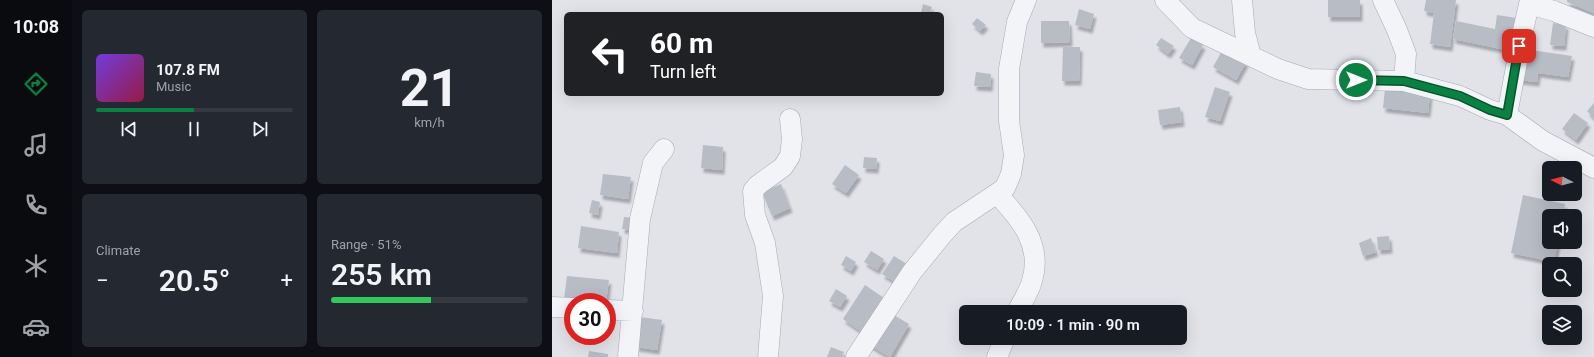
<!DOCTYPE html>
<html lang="en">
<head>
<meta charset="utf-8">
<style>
  body { margin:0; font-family:Roboto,sans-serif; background:#242831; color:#f1f3f6; height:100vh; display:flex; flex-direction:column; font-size:15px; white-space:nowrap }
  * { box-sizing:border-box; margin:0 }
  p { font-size:13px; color:#9ea1a6 }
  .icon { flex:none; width:22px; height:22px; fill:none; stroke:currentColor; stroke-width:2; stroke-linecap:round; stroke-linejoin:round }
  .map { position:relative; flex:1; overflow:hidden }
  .panel { display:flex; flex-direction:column; gap:10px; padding:10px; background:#0d0f14; width:480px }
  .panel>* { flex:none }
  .banner { position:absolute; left:12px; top:12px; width:380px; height:84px; border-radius:6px; box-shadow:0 4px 16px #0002; background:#202124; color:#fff; overflow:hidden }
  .needle { width:26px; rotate:276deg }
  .controls { position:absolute; left:990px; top:161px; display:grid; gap:8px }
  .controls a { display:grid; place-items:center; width:40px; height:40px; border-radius:6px; background:#171b24; box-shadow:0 4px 16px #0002; font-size:20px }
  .speed { position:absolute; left:12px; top:293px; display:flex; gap:8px; font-size:20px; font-weight:700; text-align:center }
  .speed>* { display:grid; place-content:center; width:52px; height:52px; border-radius:50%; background:#171b24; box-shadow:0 4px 16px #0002; line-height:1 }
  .speed .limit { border:6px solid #d22; background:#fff; color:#111 }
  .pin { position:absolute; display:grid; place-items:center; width:34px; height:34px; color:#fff; margin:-17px; border-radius:8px; box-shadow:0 2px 6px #0006 }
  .me { position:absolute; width:44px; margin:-22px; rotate:90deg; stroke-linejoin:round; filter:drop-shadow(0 0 3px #0008) }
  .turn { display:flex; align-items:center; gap:14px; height:84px; padding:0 20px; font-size:18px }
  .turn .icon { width:52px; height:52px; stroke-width:2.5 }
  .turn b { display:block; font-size:28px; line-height:34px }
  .big { font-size:30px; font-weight:600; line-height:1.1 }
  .panel .card { flex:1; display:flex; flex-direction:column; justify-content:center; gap:6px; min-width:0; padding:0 14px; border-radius:6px; background:#242831 }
  .panel .dial { align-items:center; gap:0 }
  .dial b { font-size:52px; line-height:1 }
  .song { display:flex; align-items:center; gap:12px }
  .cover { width:48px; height:48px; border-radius:6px; background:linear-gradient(135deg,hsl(260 70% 55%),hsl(340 70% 35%)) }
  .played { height:4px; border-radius:2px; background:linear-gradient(90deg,#0b8043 50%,#363941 50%) }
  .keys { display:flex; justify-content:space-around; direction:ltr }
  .heat { display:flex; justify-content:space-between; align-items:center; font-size:22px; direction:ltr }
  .charge { height:6px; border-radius:3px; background:linear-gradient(90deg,#34c759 51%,#363941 0) }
  .panel .tiles { flex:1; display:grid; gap:10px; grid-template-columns:repeat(2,1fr) }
  .trip { position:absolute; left:407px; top:305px; width:228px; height:40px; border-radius:6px; background:#171b24; box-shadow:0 4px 16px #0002; font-weight:600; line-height:40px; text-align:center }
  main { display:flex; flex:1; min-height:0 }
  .tabs { display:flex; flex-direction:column; width:72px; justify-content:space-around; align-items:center; background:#090b0e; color:#9ea1a6 }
  .tabs .icon { width:28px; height:28px }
  .tabs .selected { color:#0b8043 }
  .tabs b { font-size:18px; color:#f1f3f6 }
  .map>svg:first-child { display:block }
</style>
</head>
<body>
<main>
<nav class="tabs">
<b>10:08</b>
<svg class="icon selected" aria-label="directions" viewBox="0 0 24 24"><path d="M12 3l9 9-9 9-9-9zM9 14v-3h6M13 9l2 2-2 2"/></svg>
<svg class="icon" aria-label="music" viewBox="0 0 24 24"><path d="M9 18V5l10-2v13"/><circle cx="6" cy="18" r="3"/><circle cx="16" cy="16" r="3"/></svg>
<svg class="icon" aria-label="phone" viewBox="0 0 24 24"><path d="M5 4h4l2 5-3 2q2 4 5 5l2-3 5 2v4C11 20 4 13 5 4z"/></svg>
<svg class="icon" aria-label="climate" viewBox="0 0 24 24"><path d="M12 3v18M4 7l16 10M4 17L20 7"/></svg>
<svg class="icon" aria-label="car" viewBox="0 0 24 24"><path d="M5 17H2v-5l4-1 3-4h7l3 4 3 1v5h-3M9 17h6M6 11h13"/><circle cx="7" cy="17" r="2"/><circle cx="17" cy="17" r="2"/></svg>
</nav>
<section class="panel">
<div class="tiles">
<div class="card">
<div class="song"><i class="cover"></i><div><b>107.8 FM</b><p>Music</p></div></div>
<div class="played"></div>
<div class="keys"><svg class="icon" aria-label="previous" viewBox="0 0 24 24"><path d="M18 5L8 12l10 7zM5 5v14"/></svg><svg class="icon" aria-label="pause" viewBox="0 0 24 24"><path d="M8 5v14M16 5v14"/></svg><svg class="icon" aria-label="next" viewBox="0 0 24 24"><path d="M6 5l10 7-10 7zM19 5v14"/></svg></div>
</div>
<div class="card dial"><b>21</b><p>km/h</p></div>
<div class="card"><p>Climate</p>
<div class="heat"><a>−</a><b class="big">20.5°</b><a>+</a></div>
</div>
<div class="card"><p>Range · 51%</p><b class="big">255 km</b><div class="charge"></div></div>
</div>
</section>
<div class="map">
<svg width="1042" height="357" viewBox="0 0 1042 357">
  <defs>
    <filter id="shadow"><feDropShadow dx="2.5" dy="4.5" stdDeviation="1" flood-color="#0004"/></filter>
  </defs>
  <rect width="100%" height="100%" fill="#e1e3e9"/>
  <path fill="#b8bcc5" filter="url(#shadow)" d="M776,0H808V17H776Z
    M874,0H904L898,47L878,44L882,13L872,11Z
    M1015,0H1042V13L1015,2Z
    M371,4L380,7L377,14L369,13Z
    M527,9L542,14L538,29L523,25Z
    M945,15L965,18L959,51L901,39L904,21L943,29Z
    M425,18L434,25L428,31L420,24Z
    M489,21H517L518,42L489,43Z
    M1001,23L1014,25L1012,46L998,45Z
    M609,38L622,46L616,54L604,45Z
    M639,38L651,45L640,65L627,58Z
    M511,47H528L527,81H510Z
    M671,49L694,62L684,80L661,67Z
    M972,49L1020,56L1016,77L986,73L985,82L967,80Z
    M424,72L439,74L438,87L422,86Z
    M663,87L678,92L668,121L653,117Z
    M833,89L878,94L876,113L831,108Z
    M1042,103V118L1035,111Z
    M628,107L630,122L608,125L606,110Z
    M1022,113L1036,123L1024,140L1010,129Z
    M151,145L171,147L170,170L149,168Z
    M312,157L325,158L324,169L311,168Z
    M293,165L307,175L294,193L280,184Z
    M51,174L79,177L76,199L48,195Z
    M229,184L238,208L220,216L210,192Z
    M971,195L1013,204L1011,216H997V242H1006L1002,262L959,253Z
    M40,200L48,202L46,215L37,213Z
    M72,217L83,218L82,230L70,229Z
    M29,226L67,232L65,253L26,248Z
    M837,236L838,249L826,250L825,237Z
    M819,238L824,252L811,256L807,243Z
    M319,251L332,259L325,270L312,262Z
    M294,256L304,262L299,271L289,265Z
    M342,256L355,264L343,282L330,274Z
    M15,276L57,280L54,302L12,299Z
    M313,285L332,298L310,332L291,319Z
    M284,289L295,296L288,307L277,301Z
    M335,311L357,324L338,357L316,344Z
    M88,317L110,320L105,350L84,347Z
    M279,347L292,352L290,357H275Z
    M37,351L56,354V357H36Z"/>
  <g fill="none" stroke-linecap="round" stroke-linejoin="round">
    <defs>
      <path id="street" d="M613,0L640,28L726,69L756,79L852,81L908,96L938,110L955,115L991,141L1042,168
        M690,0L693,33L699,56
        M831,0L845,30L854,54L852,81
        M977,4L1002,11L1042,27
        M955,115L970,35L978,0
        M445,194C468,218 491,245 480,281C477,292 470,302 465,312
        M0,307L21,308
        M55,310L81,311
        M76,357L88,219L101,163L112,149
        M216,357L221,296L213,243L203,215L201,191L206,185L231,167L238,156L240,139L238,119
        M304,357L360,272L390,235L402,222L453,188L459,174L462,155L457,121V69L465,22L474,0
        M445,357L453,338"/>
    </defs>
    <use href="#street" stroke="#a6aab3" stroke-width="21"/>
    <use href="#street" stroke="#f3f4f7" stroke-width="20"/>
  </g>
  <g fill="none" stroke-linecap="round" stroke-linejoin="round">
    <defs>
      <path id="route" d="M804,80L852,81L908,96L938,110L955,115L967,46"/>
    </defs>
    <use href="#route" stroke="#07532c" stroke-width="10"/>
    <use href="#route" stroke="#0b8043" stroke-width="7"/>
  </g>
</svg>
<div class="controls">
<a><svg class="needle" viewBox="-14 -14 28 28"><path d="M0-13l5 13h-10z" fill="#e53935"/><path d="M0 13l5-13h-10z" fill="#9ea1a6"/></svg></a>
<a><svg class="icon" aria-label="sound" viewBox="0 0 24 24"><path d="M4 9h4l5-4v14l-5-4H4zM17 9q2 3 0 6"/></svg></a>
<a><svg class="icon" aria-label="search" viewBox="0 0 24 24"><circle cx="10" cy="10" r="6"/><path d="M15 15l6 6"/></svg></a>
<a><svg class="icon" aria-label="layers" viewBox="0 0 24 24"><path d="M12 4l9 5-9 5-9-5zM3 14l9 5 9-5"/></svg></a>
</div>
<div class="speed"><div class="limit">30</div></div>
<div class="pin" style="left:967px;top:46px;background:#d93025"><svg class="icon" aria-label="arrive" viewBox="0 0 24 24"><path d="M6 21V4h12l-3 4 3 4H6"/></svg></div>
<svg class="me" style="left:804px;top:80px" viewBox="-20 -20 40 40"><circle r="17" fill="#0b8043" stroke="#fff" stroke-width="3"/><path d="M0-11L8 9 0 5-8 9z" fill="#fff"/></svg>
<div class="trip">10:09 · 1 min · 90 m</div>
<div class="banner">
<div class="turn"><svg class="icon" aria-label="left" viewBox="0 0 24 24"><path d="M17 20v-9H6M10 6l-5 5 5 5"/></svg><div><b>60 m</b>Turn left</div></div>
</div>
</div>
</main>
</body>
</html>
